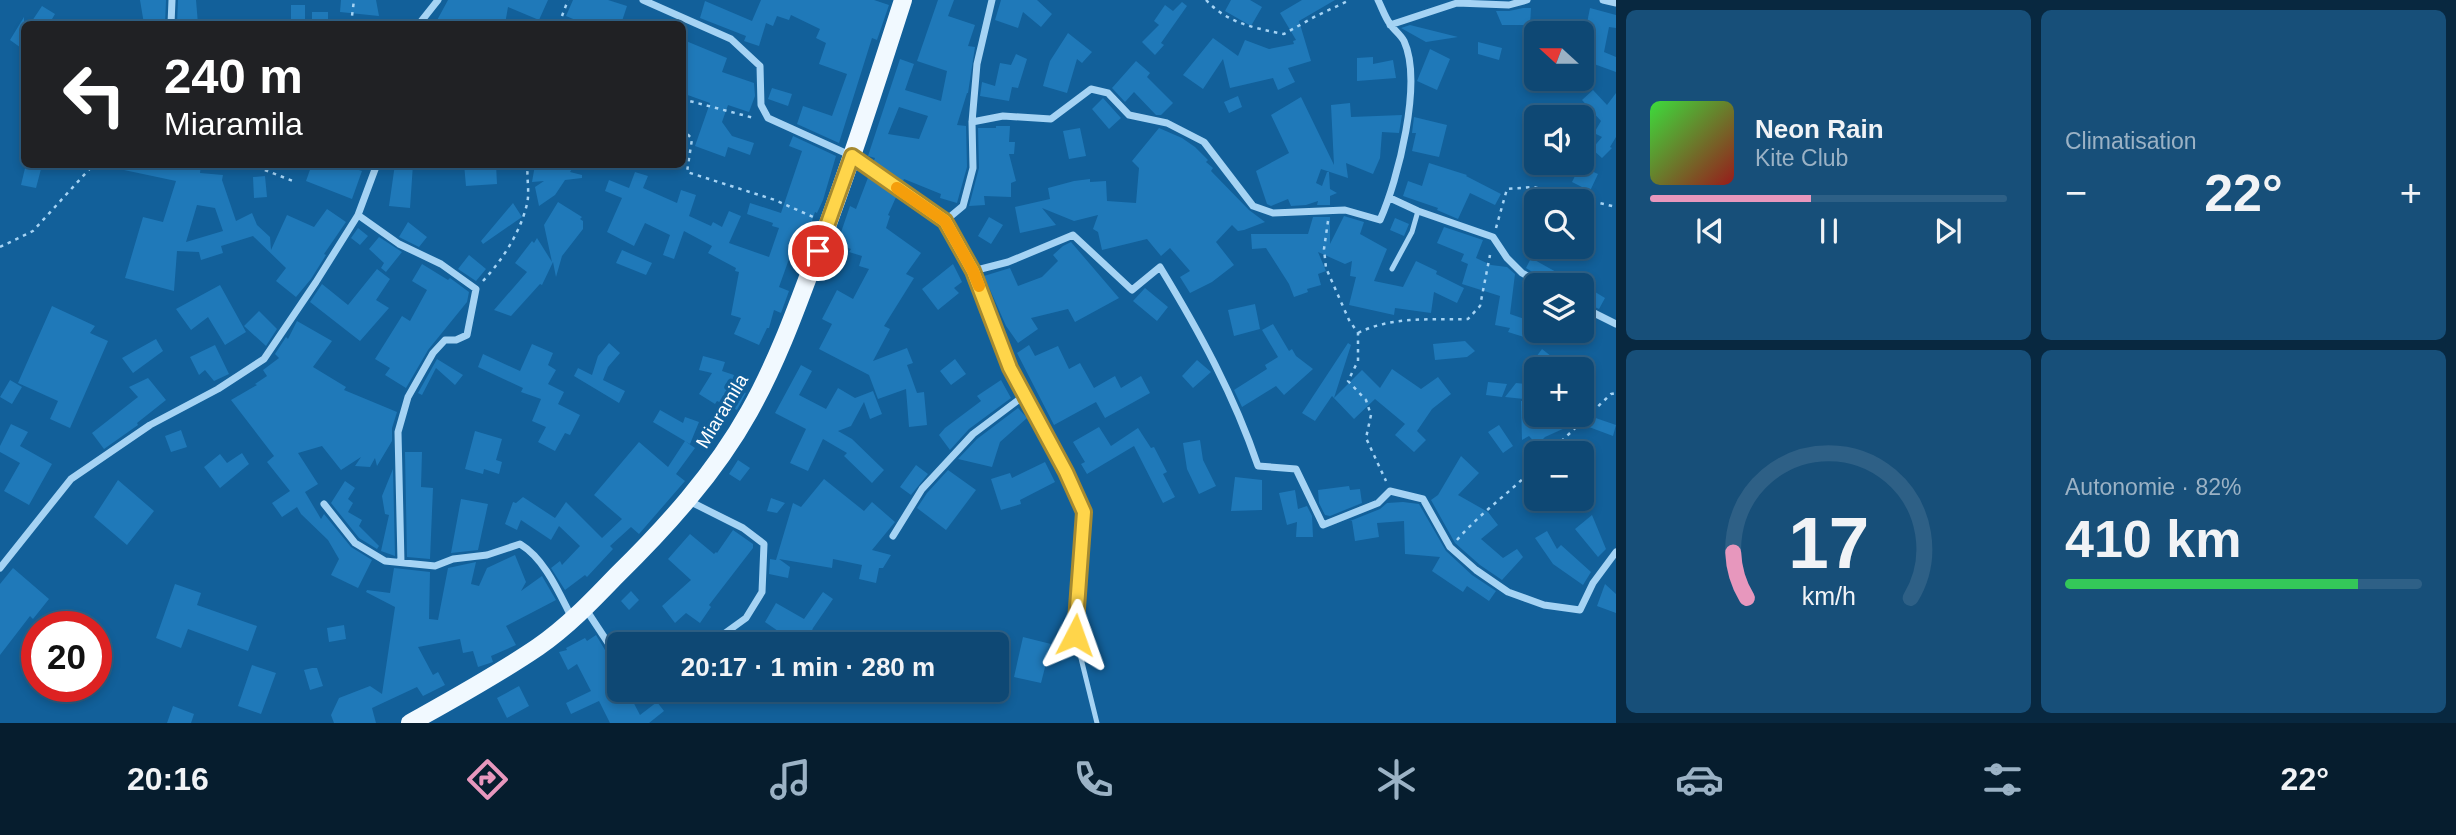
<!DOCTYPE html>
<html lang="fr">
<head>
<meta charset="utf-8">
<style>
  body { margin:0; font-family:Arial,sans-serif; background:#174f79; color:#f1f3f6; height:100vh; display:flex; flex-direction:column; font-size:26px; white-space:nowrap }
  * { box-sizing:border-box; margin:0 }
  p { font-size:23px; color:#9bb2c5 }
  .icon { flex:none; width:38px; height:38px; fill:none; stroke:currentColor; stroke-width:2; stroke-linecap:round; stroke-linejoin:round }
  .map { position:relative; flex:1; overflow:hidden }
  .drawer { display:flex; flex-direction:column; gap:10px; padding:10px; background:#082840; width:840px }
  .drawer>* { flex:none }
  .banner { position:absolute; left:21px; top:21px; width:665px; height:147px; border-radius:10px; box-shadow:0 4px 10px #0003,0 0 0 2px #2e6086; background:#202124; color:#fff; overflow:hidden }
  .needle { width:46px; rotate:291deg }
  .controls { position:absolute; left:1524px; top:21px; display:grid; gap:14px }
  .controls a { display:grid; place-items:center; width:70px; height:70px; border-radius:10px; background:#0e4874; box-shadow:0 4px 10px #0003,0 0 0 2px #2e6086; font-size:35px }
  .speed { position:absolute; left:21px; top:611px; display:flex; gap:14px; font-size:35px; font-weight:700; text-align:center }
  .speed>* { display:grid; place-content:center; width:91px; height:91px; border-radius:50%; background:#0e4874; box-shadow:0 4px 10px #0003,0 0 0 2px #2e6086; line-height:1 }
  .speed .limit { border:10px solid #d22; background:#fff; color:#111 }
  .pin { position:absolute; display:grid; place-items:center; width:60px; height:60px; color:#fff; margin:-30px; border:4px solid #fff; border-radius:50%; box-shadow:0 2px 7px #0007 }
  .me { position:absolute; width:77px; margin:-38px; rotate:4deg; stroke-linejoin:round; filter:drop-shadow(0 0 5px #0008) }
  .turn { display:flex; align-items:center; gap:24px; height:147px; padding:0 28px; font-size:32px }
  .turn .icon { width:91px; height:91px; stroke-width:2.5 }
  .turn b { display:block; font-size:49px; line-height:60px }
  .big { font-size:52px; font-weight:800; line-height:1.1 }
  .drawer .widget { flex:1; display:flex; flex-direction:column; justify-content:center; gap:10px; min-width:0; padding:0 24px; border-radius:10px; background:#174f79 }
  .drawer .dial { align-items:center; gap:0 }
  .dial svg { height:182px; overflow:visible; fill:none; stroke:#2e6086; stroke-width:7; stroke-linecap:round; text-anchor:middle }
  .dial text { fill:#f1f3f6; stroke:none }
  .song { display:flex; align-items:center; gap:21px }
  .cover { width:84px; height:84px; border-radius:10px; background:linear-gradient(135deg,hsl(120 70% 55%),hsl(0 70% 35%)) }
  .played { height:7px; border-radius:4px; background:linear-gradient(90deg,#e797bd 45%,#2e6086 45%) }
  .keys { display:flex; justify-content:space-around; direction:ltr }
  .heat { display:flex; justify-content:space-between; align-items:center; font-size:38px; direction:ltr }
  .charge { height:10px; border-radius:5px; background:linear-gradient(90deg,#34c759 82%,#2e6086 0) }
  .drawer .tiles { flex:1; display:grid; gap:10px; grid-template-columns:repeat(2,1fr) }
  .trip { position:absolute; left:607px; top:632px; width:402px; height:70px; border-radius:10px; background:#0e4874; box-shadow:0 4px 10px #0003,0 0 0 2px #2e6086; font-weight:800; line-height:70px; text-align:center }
  .tab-bar { display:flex; height:112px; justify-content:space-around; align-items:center; background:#061d2e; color:#9bb2c5 }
  .tab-bar .icon { width:49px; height:49px }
  .tab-bar .on { color:#e797bd }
  .tab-bar b { font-size:32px; color:#f1f3f6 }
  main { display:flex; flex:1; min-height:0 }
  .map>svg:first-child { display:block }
</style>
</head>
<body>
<main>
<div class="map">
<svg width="1616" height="723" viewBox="0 0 1616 723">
  <rect width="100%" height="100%" fill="#12609a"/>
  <path fill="#1f79b9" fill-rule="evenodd" d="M140,0H166L165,24H144Z
    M178,0H196L198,24H177Z
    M341,0H376L379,16L340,12Z
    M448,0H548L539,20L508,7L505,24H435Z
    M573,0H608L627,6L621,24H604L587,19L585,24L566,16Z
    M761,0H874L889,5L877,40L872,38L839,143L797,124L803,106L832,116L847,74L819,64L826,43L816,38L820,29L791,15L789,20L777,16L773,26L766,23L759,46L744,41L746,36L700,18L705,1L752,21Z
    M938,0H954L948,16L975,25L968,46L975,47L968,93H967L957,125L966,126L967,167L957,203L940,198L941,194L904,179L902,183L873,163L875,158L868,156L900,59L914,64L905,90L941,101L947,71L917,61ZM899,107L928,116L919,139L888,134Z
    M1001,0H1037L1052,14L1041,27L1023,12L1018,28L995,20Z
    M1231,0H1250L1262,7L1251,26L1225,11Z
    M1302,0H1335L1299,21L1311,61L1288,68L1295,82L1278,90L1273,78L1230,88L1223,59L1203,89L1183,75L1213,38L1238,56L1245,40L1269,49L1294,44L1293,41L1296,40L1280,13Z
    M1182,2L1187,6L1161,43L1164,45L1155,55L1142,42L1159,25L1154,21L1165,5L1173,11Z
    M291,5H305V22H291Z
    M42,6L55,14L49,24H30Z
    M1523,8H1531L1530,25H1502L1496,11H1509Z
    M1590,8L1616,15V28L1609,27L1604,52L1616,57V72L1583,60L1591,33H1585Z
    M312,12H328V24H312Z
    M24,17V50L10,40Z
    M1410,25L1458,37L1426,42L1401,28Z
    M1068,33L1092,52L1082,63L1077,59L1067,93L1043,86L1050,61Z
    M686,41L727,58L722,72L754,83L755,96L749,112L728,105L722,122L732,136L754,143L750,155L728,147L725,157L695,146L710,103L682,93V52Z
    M1478,42L1502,48L1499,60L1478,54Z
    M1430,49L1450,59L1437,90L1417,81Z
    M1016,54L1027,59L1018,88L1012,87L1009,101L980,96L982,82L995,86L1000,63L1011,65Z
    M1373,57V64L1393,60L1396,78L1357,81V58Z
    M1136,61L1150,73L1147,77L1173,103L1161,115H1156L1134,92L1125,102L1112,88Z
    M772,88L792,94L788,106L768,99Z
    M1593,90L1607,105L1616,93V137L1610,147L1612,148L1602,158L1592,149L1602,137L1594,133L1601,121L1582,100Z
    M1238,96L1242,107L1229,113L1224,102Z
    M1301,97L1334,165L1331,105L1350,103L1351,117L1402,115L1399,133L1382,132L1380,158L1373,174L1346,163L1348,178L1321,169L1316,183L1322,186L1327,172H1329L1330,189L1337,193L1330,196V205H1317L1318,201L1306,205L1291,206L1288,199L1271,206L1267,204L1256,171L1289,153L1271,115Z
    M1103,98L1121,118L1109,129L1092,109Z
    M1414,117L1447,125L1439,157L1412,151L1416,133H1412Z
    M996,126H1010L1009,142H1015L1014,154H1009L1016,181L1011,183V197L984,196L985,205L969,206L979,168L978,128H996Z
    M1080,128L1086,156L1069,159L1063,131Z
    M1159,128L1182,138L1195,147L1208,160L1206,162L1213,168L1211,171L1249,210L1265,222L1244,230L1238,231L1232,225L1216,242L1234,265L1212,282L1190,293L1180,277L1190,271L1170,248L1161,256L1147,239L1102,250L1098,232L1093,229L1098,215L1074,221L1042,208L1056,225L1020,233L1015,207L1050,199L1048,188L1074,181L1090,179V182L1106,181L1107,201L1136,203L1139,168L1132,161Z
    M793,136L836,156L823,200L817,213L815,212L805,241L800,239L792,259H789L779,287L789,291L781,313L774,310L769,328H767L759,345L734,334L741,318L731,315L739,272L735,271L736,268L708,253L712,246L684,231L674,259L663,255L670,235L645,223L634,246L607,232L622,198L605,191L609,180L629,188L635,172L648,176L643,188L677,203L681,190L696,195L689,216L711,226L713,222L722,227L729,211L741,216L729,243L769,257L779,228L772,226L773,223L747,214L750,203L781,213L802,151L789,146Z
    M1429,163L1467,175L1466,176L1501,194L1495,205L1470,193L1458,219L1437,210L1438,208L1403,196L1408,181L1422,186Z
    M26,164H39L38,168L41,169L36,188L21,185Z
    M125,164H156L173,168L174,164H201L200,173L223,175L222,180L236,221L252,213L257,225L270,237L271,250L287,215L314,227L327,209L346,222L324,254L326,255L311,279L296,297L276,281L286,268L253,236L221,246L223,253L201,260L199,252L177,251L174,291L125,278L143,217L163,222L176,181L124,170ZM197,205L215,208L223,231L186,242Z
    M312,164H340L362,171L352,199L306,181Z
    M395,164H413L410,208L389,206Z
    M464,164H496L497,184L466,186Z
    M568,164H575L570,172L582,175V178L565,180L555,195L539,206L535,187L544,181L532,182L535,165L560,170Z
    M1580,166L1598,174L1590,191L1572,182Z
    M869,175L897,195L888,215L890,216L886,228L921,253L906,274L914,278L884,326L890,329L873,361L907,348L913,363L907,365L917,393L924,392L927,425L909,427L906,389L878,399L869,375L819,349L832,324L822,319L837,290L853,299L869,269L859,266L862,256L849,252L851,249L837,244L850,206L856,209Z
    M265,176L267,197L254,198L253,177Z
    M558,202L582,217L580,219L583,221V229L562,256L556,277L553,262L542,285L540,284L511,316L494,310L527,272L515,263L532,241L534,243L537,238L552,262L544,225Z
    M513,203L522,217L483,244L481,241Z
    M1344,216L1364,222L1360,234L1387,249L1374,281L1403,287L1416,261L1437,271L1436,274L1464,288L1457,303L1434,292L1431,313L1395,308L1394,315L1349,305L1356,277L1350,276L1352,261L1345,264L1318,252L1326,271L1318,274L1321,285L1307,289L1308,292L1294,297L1289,284L1266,248L1252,249L1251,234H1308L1313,217H1330V244Z
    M989,217L1003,225L991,244L978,236Z
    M1395,218L1409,224L1404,236L1390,230Z
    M408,222L427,237L419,247L399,237Z
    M1444,227L1483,240L1476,258L1491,265L1507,267L1515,274L1510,314L1530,321L1524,337L1508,332L1510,328L1495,325L1500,296L1462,284L1468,264L1461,261L1464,254L1437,243Z
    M358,228L368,236L360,245L351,238Z
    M379,237L402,252L386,272L381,268L384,263L369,249Z
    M1071,242L1119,298L1075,322L1068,309L1031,318L1038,329L1018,343L1006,326L984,276L1010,268L1018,286L1042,277L1058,261L1053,255L1063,246Z
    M622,250L652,263L646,275L616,263Z
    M469,255L486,269L476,281L458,269Z
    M1531,258L1576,283L1575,285H1560L1549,280L1548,282L1526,268Z
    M422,264L448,280L450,278L469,292L467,302L428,350L406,388L385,375L390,368L375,359L402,316L410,321L427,290L412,281Z
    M953,264L962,282L954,288L959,293L938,310L922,289Z
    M377,269L390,279L376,300L389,308L360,341L310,302L322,284L348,305Z
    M1582,284L1605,298L1599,309L1582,301Z
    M220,285L246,332L225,345L208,317L191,330L176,309Z
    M1145,288L1168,307L1157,321L1133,301Z
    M1255,304L1260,329L1234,336L1228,310Z
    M52,306L95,326L90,333L108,341L70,428L50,419L58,401L18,383Z
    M259,311L277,329L266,346L244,326Z
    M297,321L332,341L313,367L346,387L344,390L397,412L392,428V441L377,466L375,458L370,467L355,466L361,457L341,470L322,446L298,453L318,484L305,492L321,519L324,514L351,547L372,560L358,588L331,575L339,559L328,540L301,514L297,507L282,517L272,503L290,491L267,462L274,456L231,400L257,385L255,384L267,376L263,370L279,358L275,354L286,337L288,339Z
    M1273,324L1289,351L1292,349L1296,356L1313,369L1284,395L1276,386L1242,407L1234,390L1267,369L1265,365L1278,357L1262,330Z
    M156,339L163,351L133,373L122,358Z
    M1465,341L1475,351L1467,357L1435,360L1433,344Z
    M609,343L620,353L608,367L603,380L625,391L619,403L574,376L578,368L592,375L598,356Z
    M1348,343L1351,345L1334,398L1362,370L1380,388L1392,369L1421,389L1438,377L1451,394L1432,409L1417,431L1426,440L1414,452L1395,435L1405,424L1375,399L1354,419L1332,396L1315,421L1302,413Z
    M532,344L553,353L548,365L556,370L548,384L564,392L558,404L580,415L570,435L565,433L555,451L538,442L546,427L532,421L541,399L521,392L523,388L478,367L483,354L520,371Z
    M215,345L229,374L214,381L205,370L199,375L190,357Z
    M1029,345L1035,356L1058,346L1069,369L1080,363L1094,388L1115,376L1121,388L1141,376L1150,393L1105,418L1096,402L1054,425L1017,353Z
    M1542,349L1556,360L1555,362L1562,369H1544L1533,361Z
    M703,356L725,362L722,371L734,375L730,386L746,393L737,410L717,401L715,404L699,394L712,373L699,370Z
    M437,359L463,375L455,385L436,368L422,395L418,393Z
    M955,359L966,374L951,385L940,371Z
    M1197,360L1211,372L1193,388L1182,376Z
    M801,365L812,371L799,395L826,409L838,388L855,398L873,391L882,414L870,419L864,402L851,426L838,431L852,439L884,470L872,483L844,456L847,453L823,439L808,471L790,463L806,429L775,413Z
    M148,378L166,400L137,423L138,425L104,449L92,433L138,397L129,387Z
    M10,380L22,387L12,404L0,397Z
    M1001,380L1011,398L969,429L950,450L939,435L945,428L981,401L977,396Z
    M1488,382L1507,384L1502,397L1486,395Z
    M1516,383L1527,384L1524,399L1505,397Z
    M1521,401H1536V415H1579L1565,428L1545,437L1537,445L1529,436L1522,440Z
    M1018,408L1027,418L1000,442L992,467L958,459L977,439Z
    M660,410L683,423L685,417L699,422L690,444L653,422Z
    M1584,414L1616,425L1613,436L1581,424Z
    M11,424L28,432L20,446L52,464L29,505L4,491L20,463L0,452V446Z
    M1499,425L1513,446L1503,453L1488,432Z
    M1099,427L1111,446L1138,428L1151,448L1154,447L1167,472L1163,474L1175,497L1163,503L1134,446L1087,474L1081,464L1085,462L1073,442Z
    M181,430L187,447L171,452L165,436Z
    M475,431L502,439L496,460L502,462L499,474L484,469L483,474L465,469Z
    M1200,440L1203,460L1216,486L1199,494L1187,469L1183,443Z
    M685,441L695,448L676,474L685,481L639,534L631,527L610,546L613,549L587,577L585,575L565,590L551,568L560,561L562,565L580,546L559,526L551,540L521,520L517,530L505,524L513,502L516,503L523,497L555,518L566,502L602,538L622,519L594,495L639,442L668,467Z
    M405,452H422L421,487L433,488L430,559L407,557Z
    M242,453L249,464L220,488L204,467L220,454L227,463Z
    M1461,456L1479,473L1458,495L1488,512L1498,525L1481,539L1503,558L1517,549L1523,557L1502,580L1480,565L1455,543L1431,500L1438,495Z
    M738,460L750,468L740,481L729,474Z
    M1045,462L1055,482L1020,500L1021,504L1001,510L991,479L1010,473L1012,478Z
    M916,465L928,474L911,495L900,487Z
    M393,469L395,556L381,551L389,515L385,514L382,496Z
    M948,470L976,490L946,530L917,508L927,493Z
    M1235,477L1262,480V510L1231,511Z
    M824,479L864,511L872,502L895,522L872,550L891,555L883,568H879L876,583L859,579L862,565L833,559L832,568L779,559L790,567L788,578L769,574L770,559L776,560L793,503L801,507Z
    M118,480L154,511L127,545L94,517Z
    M345,481L355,488L348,499L353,503L348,512L362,520L359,526L379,546L377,549L359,538L331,503Z
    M1349,486L1350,490L1360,489L1362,503L1330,516L1325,515L1319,503L1318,490Z
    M1295,490L1298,509L1307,506L1312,516L1313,537H1296L1297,522L1287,525L1279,493Z
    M771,498L785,503L777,513L767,511Z
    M461,499L488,504L478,550L451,553Z
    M1403,502L1419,504L1446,551L1472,575L1496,591L1489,601L1467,586L1463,592L1432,571L1440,557L1405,554L1404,521L1377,523L1379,537L1355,541L1352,521H1350L1380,509L1387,503Z
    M1592,515L1606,549L1598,557L1575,529Z
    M733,530L753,544V548L709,605L711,607L700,623L686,613L675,623L662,606L691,580L668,559L690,534L714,554L716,552L717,553Z
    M1547,531L1557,549L1561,545L1591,572L1583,585L1553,564L1535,538Z
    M515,555L526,582L521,591L542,576L556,600L506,626L516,645L491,656L493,662L478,667L473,651L463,653L460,639L418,647L433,675L438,672L445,685L423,696L417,687L372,708L376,723H334L331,715L339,698L370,686L382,694L395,607L366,592L367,590L390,593L394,568L430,572L429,619L438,620L448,568L476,562L471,584L479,586L487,568Z
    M13,568L49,599L33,619L30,616L0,655V584Z
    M175,584L201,593L197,605L257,626L248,651L188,629L181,648L156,638Z
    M1605,584L1616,594V613L1597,606Z
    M631,591L639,600L629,610L621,601Z
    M823,592L833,599L813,628L807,643L778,631L765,622L776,603L804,619Z
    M344,625L346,639L329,642L327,628Z
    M596,635L620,675V690H627L640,715L657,702L664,711L649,723H610L599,701L571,714L566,703L591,691L577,664L568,670L559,652L567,650L566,648L585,638L587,641Z
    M1023,637L1051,644L1041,683L1014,677Z
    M252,665L276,673L261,714L238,706Z
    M312,668H317L323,686L310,690L304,670Z
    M519,686L529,706L507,718L497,698Z
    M173,706L194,714L191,723H167Z"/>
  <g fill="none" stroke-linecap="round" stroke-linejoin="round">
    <path stroke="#a5d3f4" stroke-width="2.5" stroke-dasharray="3.5 5" stroke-linecap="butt" d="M1206,0C1227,23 1254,28 1284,34L1316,16L1350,0
      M351,24L354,0
      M559,24L568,0
      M682,99L754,118
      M682,128L692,139L687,172L775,200L813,217
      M249,164L293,181
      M1328,221L1324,249L1326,268L1349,320L1358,333V361L1348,381L1366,400L1371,415L1366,438L1386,481
      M1496,228L1507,189L1533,187L1616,207
      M0,247L33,231L94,164
      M483,281C503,259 520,233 527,204C530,191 526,177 528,164
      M1358,333C1392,316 1431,320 1468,319L1480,306L1490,255
      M1549,453L1611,394L1616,393
      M1457,540C1481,512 1511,492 1536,466"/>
    <path stroke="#a5d3f4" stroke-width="5" d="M1392,269L1412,232L1418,211
      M1076,493L1084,512L1075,634L1097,723"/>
    <path stroke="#a5d3f4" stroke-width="7" d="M643,0L731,39L760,66L761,105L768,118L852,156L945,221L973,271L1010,368L1076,493
      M1603,0L1616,3
      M171,24L172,0
      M419,24L438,0
      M1390,25L1457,3L1509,5L1527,0
      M972,122L1003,116L1051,119L1091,89L1108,93L1129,115L1167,123L1204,142L1253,206L1273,213L1345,210L1380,220C1398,180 1423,82 1404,41C1401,35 1394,30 1390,24C1385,17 1382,8 1378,0
      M1390,198L1418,211L1493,237L1507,258L1522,273L1543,285
      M358,215L399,244L441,264L476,289L467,335L456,340H445L433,353L408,397L398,432L401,562
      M945,221L963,206L973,168L972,122L977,64L992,0
      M973,271L1008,262L1073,235L1132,290L1160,267C1199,331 1234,395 1258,466L1296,469L1323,525L1378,503L1390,491L1423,499L1450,547L1476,570L1508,592L1544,605L1580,610L1593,583L1616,552
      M1582,307L1616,324
      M689,501L743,528L764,544L762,592L746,618L710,644
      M324,504L355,543L385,561L435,566L453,559L487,555L520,544C545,559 559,593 572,618
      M893,536L922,489L973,434L1025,395
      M0,568L71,479L150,425L218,389L264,359L316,282L358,215L377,164
      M585,608L620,661
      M641,690H642"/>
    <path stroke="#f1f9ff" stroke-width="18" d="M410,723C453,699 497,675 538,647C567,627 592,601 616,576C666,527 715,473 749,412C776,364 795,312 814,261C847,175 875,87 903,0"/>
  </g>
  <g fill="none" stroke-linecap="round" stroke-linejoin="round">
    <defs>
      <path id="route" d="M818,251L852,156L945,221L973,271L1010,368L1066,472L1084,512L1075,635"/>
    </defs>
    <use href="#route" stroke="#a68a30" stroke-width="18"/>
    <use href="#route" stroke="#ffd54a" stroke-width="12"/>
    <path stroke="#f59e0b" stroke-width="12" d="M897,188L945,221L973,271L979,286"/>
  </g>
  <g text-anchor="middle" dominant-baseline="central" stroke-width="7" stroke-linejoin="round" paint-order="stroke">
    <g font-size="19" fill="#fff" stroke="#12609a">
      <text transform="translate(722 411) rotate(-59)">Miaramila</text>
    </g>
  </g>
</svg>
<div class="controls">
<a><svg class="needle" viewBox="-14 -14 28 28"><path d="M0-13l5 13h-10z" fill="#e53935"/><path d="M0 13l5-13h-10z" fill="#9bb2c5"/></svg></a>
<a><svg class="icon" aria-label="sound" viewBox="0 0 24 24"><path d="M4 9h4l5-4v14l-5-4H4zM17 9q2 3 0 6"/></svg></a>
<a><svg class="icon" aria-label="search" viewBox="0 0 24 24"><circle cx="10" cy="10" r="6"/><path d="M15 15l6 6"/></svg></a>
<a><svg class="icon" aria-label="layers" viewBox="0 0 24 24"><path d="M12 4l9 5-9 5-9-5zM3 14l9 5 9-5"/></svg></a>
<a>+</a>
<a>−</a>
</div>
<div class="speed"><div class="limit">20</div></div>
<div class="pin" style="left:818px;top:251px;background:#d93025"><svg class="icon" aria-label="arrive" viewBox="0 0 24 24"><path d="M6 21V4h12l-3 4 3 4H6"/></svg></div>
<svg class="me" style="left:1075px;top:635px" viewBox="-20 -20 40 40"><path d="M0-17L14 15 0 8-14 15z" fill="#ffd54a" stroke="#fff" stroke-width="4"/></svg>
<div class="trip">20:17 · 1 min · 280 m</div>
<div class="banner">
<div class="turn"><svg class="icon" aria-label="left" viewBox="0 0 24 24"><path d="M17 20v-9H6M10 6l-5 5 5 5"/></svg><div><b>240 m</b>Miaramila</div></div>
</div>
</div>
<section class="drawer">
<div class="tiles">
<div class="widget">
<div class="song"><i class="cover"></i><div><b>Neon Rain</b><p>Kite Club</p></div></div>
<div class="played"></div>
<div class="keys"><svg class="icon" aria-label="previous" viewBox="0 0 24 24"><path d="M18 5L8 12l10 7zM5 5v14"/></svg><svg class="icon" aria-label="pause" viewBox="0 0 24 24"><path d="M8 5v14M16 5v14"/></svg><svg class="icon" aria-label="next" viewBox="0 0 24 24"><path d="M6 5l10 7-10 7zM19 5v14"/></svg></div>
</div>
<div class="widget"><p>Climatisation</p>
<div class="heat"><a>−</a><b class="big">22°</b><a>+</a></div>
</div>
<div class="widget dial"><svg viewBox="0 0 100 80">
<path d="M14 69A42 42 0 1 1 86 69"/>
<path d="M14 69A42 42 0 0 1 8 49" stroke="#e797bd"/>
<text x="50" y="56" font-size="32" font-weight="700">17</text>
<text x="50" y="72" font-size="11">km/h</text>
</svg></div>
<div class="widget"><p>Autonomie · 82%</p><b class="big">410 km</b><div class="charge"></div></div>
</div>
</section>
</main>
<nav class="tab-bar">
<b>20:16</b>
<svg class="icon on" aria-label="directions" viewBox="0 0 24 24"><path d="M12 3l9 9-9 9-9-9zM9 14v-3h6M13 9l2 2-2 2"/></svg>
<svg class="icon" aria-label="music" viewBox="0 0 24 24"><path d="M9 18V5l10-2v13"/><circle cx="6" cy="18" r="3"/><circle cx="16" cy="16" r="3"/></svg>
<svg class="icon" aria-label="phone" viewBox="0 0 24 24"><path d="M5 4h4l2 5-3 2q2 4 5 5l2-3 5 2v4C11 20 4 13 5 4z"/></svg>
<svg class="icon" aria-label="climate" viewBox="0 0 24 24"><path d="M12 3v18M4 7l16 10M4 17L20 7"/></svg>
<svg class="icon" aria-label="car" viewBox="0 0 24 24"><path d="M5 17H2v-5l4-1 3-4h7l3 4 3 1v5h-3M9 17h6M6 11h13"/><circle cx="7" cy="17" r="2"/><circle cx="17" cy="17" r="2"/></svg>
<svg class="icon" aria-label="filters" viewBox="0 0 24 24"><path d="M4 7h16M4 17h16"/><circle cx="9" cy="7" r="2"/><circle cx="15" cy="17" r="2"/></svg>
<b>22°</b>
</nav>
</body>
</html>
